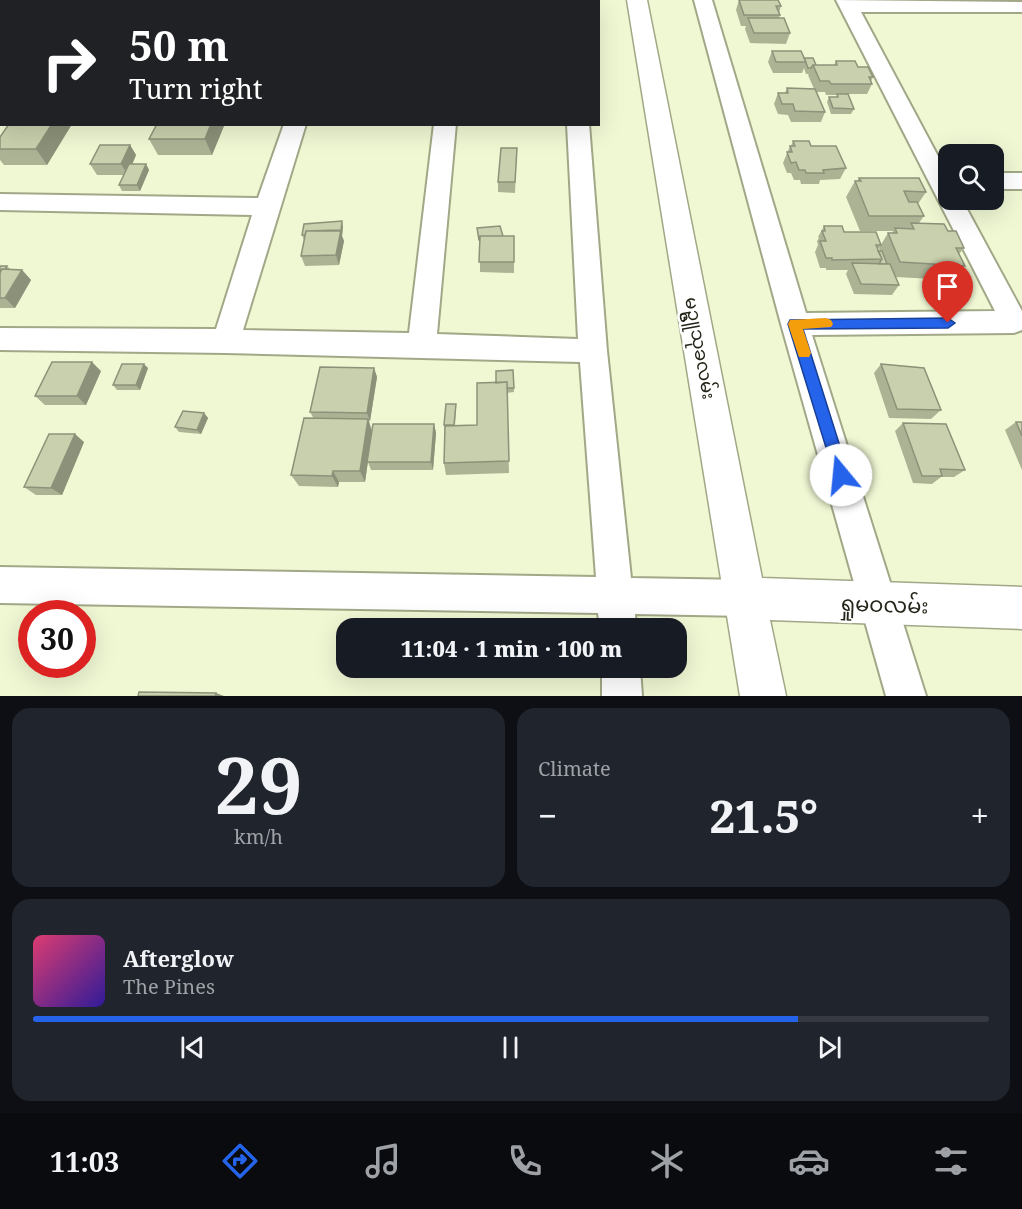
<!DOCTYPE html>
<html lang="en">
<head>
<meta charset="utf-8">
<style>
  body { margin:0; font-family:"Noto Serif","Noto Sans Myanmar",serif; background:#20242c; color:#f1f3f6; height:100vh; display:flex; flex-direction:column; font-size:22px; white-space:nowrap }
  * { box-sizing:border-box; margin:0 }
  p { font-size:20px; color:#9ea1a6 }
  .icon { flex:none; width:33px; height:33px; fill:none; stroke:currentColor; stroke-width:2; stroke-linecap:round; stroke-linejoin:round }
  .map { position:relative; height:696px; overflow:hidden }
  .side { display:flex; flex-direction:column; gap:12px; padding:12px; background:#0d0f14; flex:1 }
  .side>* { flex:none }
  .banner { position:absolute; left:0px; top:0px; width:600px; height:126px; box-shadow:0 6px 24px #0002; background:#202124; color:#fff; overflow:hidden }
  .tools { position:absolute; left:938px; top:144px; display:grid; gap:12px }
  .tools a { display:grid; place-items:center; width:66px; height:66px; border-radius:12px; background:#171b24; box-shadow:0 6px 24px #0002; font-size:30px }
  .speed { position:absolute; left:18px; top:600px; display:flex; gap:12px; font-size:30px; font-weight:700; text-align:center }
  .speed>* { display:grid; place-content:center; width:78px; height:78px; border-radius:50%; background:#171b24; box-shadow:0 6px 24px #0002; line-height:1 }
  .speed .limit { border:9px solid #d22; background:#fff; color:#111 }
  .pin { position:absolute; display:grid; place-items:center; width:51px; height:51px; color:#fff; margin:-62px -26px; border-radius:50% 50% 50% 0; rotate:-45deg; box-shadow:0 0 6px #0007 }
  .pin .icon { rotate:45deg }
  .me { position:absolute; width:66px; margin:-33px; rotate:343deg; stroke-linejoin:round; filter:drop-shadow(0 0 4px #0008) }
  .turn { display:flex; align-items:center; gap:21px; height:126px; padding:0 30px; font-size:27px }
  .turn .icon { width:78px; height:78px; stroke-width:2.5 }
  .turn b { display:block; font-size:42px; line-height:51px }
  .big { font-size:45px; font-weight:800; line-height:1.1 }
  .side .tile { flex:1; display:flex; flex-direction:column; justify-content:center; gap:9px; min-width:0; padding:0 21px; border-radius:18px; background:#20242c }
  .side .dial { align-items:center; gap:0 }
  .dial b { font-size:78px; line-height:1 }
  .song { display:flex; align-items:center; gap:18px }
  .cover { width:72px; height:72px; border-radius:9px; background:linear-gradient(135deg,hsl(340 70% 55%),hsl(250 70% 35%)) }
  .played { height:6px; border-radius:3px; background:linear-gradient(90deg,#2563eb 80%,#363941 80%) }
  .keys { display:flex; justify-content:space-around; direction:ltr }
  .heat { display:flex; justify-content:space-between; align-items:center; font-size:33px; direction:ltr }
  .side .tiles { flex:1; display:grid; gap:12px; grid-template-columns:1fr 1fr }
  .tile:last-child { grid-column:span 2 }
  .trip { position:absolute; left:336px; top:618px; width:351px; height:60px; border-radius:18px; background:#171b24; box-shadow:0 6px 24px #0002; font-weight:800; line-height:60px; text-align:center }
  .dock { display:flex; height:96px; justify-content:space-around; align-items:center; background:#090b0e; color:#9ea1a6 }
  .dock .icon { width:42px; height:42px }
  .dock .selected { color:#2563eb }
  .dock b { font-size:27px; color:#f1f3f6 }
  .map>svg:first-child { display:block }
</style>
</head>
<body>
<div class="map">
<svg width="1022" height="696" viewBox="0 0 1022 696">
  <rect width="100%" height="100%" fill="#eff7d3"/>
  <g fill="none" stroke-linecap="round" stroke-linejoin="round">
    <defs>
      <path id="street" d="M327,0H345L326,2Z
        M449,0H467V2H449Z
        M560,0H578L579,2H561Z
        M694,0H712L806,313L995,311L836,0L1022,2V12H861L948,175V200H962L1022,311V330L1014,333L812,335L926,696H886L781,324Z
        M0,101H2V113H0Z
        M284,124H306L243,330L409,333L434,124H456L437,334L578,339L567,124H589L607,351L631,578L747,580L760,585L765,598L760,611L747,616L635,614L636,628H600L598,613L0,603V567L596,577L580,362L226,353L0,350V328L216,329L252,215L0,210V194L258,198Z
        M993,173H1022V189H993Z
        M602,668H640L642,696H602Z"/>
      <path id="secondary" d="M627,0H647L762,578L1022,587V629L770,620L786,696H740Z"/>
    </defs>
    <use href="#street" stroke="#a1a887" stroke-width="4"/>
    <use href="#secondary" stroke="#a1a887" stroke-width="3"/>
    <use href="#street" fill="#fff" fill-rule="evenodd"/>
    <use href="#secondary" fill="#fff" fill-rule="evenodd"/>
  </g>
  <path fill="#acb395" d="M739,0L781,6L779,13L780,15L779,18L790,33L786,44L750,43L745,29L746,26H741L736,10Z
    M772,51L804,58L816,65H834L836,61L858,67L873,77L871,81L872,84L867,94H848L854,109L851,114H831L827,102L829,97H836L837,95H826L825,92H817L825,112L821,122H791L788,115L778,114L774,104L778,93H785L787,88L814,89L808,75L809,74H806L804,68L802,73H773L768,62Z
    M9,124H72L47,165H4L0,160V137Z
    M224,126L212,155H158L149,139Z
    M793,141L811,146L846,168L840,179L820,180L819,184H801L800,180H794L791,173H787L783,163L790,146H791Z
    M130,145L136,155L132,164H146L149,170L140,191H122L119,185L124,175H97L90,164Z
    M517,148L515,193L498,192V182Z
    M859,178L926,192L918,204L924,216L919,223L948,231L964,248L959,254L965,266L952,280L896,277L899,285L892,295L854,294L846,274L848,270H826V268H820L815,252L818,245L817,241L819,238L818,237L824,226L844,232L881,245L878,249V251H880L879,248L888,233H892L893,231H860L846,197L855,181H857Z
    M343,227L342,236L344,241L339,265L305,266L301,256L304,240L302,235Z
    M477,228L503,236H514V273L480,272V245Z
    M0,266H7L10,269L22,270L31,280L15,308H0Z
    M881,364L941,410L931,419L889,418L874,373Z
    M148,368L140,390H117L113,385Z
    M374,368L377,377L370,421H369L372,431L434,424L436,433L433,470H371L368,462L365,482H339L338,487L299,486L291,475L314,419L310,412Z
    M101,371L86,405H45L35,396Z
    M477,383L514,388V392L507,393L509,473L446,475L444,463L445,429L444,425L456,408L455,426L477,425Z
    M204,413L208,418L201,434L179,432L175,427Z
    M1016,422H1022V470L1005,430Z
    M903,423L965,470L954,477H941L932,484L913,483L895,431Z
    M84,442L62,495H36L24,487Z"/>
  <path fill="#8c9279" d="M52,124H72L47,165L36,149Z
    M211,124H223L224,126L212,155L205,139Z
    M130,145L136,155L128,175L121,164Z
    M146,164L149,170L140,191L137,185Z
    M342,221L343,227L342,236L344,241L339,265L336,255Z
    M22,270L31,280L15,308L5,298Z
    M92,362L101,371L86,405L77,396Z
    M144,364L148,368L140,390L136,385Z
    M374,368L377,377L370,421L367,413Z
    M204,413L208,418L201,434L197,430Z
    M368,419L372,432L365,482L360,471Z
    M434,424L436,433L433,470L431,462Z
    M75,434L84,442L62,495L51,488Z
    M333,471L339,482L338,487L332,476Z
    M216,693L224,696H215Z"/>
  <path fill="#c8d0ad" stroke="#8c9279" stroke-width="1.5" d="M407,0H425V2H407Z
    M739,0H778L781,6H776L780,15H744Z
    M748,18H784L790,33H754Z
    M772,51H801L806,62H776Z
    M804,58H813L816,65H813L811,68H808Z
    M836,61H855L858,67H868L873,77H869L872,84H831L829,81H820L813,65H837Z
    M787,88L815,89L825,112L795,111L793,104H782L778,93H788Z
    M837,94H848L854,109L833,108L829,97H838Z
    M9,124H52L36,149H0V137Z
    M157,124H211L205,139H149Z
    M793,141H809L811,146H836L846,168L823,170L824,173H806L805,170H799L796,162L791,163L787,152H792L790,146H795Z
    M100,145H130L121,164H90Z
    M501,148H517L515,182H498Z
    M129,164H146L137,185H119Z
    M859,178H919L926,192L904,191L909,202H917L924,216H869L855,181H861Z
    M342,221L341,231H306L305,235H302L304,224Z
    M911,223L944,224L948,231H956L964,248H956L965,266L900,262L888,233H897L895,228L914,229Z
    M500,226L503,236H480V240H479L477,228Z
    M824,226H842L844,232H876L881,245H876L882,259L832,260V258H826L820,241H826L822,231H825Z
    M341,230L336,255L301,256L306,231Z
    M480,236H514V262H479Z
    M878,251H882L887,264H879L882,259Z
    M852,263L890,264L899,285L861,284Z
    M0,266H7L5,269H2L0,273Z
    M2,269L22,270L5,298H0V273Z
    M52,362H92L77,396H35Z
    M122,364H144L136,385H113Z
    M881,364L924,368L941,410L897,409Z
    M320,367L374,368L367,413L310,412Z
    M513,370L514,388H507V382L496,383V371Z
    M507,382L509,461L444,463L445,426L477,425V383Z
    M446,404H456L454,425H444Z
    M183,411L204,413L197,430L175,427Z
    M304,418L368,419L360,471H333L332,476L291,475Z
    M1016,422H1022V436Z
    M903,423L946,424L965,470L940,469L942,476H922Z
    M373,424H434L431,462H367Z
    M49,434H75L51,488L24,487Z
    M139,692L216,693L215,696H138Z"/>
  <path fill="#2563eb" stroke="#184099" stroke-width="1.5" d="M948,318L955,323L948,328L803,329L849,475L847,480L841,482L836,480L788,324L790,320Z"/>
  <path fill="#f59e0b" d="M826,318L831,320L833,324L831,327L803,329L811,353L809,357H799L788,324L790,320Z"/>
  <g text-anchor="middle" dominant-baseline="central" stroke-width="5" stroke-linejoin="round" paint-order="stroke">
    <g font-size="18" fill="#222517" stroke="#fff">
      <text transform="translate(701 348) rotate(80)">မဥ္ဇူသုခလမ်း</text>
    </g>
    <g font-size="21" fill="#222517" stroke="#fff">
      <text transform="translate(884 604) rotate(2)">ရှုမဝလမ်း</text>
    </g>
  </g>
</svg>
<div class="tools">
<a><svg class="icon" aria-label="search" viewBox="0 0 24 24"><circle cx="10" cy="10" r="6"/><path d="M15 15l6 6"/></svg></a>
</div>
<div class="speed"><div class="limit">30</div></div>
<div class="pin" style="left:948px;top:323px;background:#d93025"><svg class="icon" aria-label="arrive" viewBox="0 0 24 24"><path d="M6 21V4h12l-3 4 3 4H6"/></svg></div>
<svg class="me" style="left:841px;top:475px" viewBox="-20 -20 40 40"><circle r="19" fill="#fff"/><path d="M0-13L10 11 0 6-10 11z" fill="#2563eb"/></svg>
<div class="trip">11:04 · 1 min · 100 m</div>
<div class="banner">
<div class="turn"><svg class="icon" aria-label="right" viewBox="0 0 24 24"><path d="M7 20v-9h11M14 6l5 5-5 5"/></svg><div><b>50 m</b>Turn right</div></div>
</div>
</div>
<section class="side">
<div class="tiles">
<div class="tile dial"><b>29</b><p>km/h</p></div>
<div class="tile"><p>Climate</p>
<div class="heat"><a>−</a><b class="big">21.5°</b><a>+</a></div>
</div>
<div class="tile">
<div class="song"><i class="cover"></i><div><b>Afterglow</b><p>The Pines</p></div></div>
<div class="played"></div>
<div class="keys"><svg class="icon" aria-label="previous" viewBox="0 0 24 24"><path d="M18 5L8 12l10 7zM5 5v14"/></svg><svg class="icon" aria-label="pause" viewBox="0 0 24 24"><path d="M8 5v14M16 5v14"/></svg><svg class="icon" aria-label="next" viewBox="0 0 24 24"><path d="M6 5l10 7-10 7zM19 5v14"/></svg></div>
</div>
</div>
</section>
<nav class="dock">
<b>11:03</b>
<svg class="icon selected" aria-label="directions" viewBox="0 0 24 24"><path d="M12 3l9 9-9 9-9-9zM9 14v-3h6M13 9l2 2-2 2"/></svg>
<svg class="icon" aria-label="music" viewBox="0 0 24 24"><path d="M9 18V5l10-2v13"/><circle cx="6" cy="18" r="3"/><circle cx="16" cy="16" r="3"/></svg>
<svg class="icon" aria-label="phone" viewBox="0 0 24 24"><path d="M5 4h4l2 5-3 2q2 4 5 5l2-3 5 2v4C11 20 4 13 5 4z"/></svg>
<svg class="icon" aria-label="climate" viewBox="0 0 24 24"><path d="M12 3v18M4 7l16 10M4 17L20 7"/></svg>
<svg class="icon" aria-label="car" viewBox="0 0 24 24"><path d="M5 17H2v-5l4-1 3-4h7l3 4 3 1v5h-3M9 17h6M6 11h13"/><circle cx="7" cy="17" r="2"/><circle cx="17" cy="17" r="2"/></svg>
<svg class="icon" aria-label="filters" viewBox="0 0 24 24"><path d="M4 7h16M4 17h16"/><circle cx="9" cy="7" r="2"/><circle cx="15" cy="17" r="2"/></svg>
</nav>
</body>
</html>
